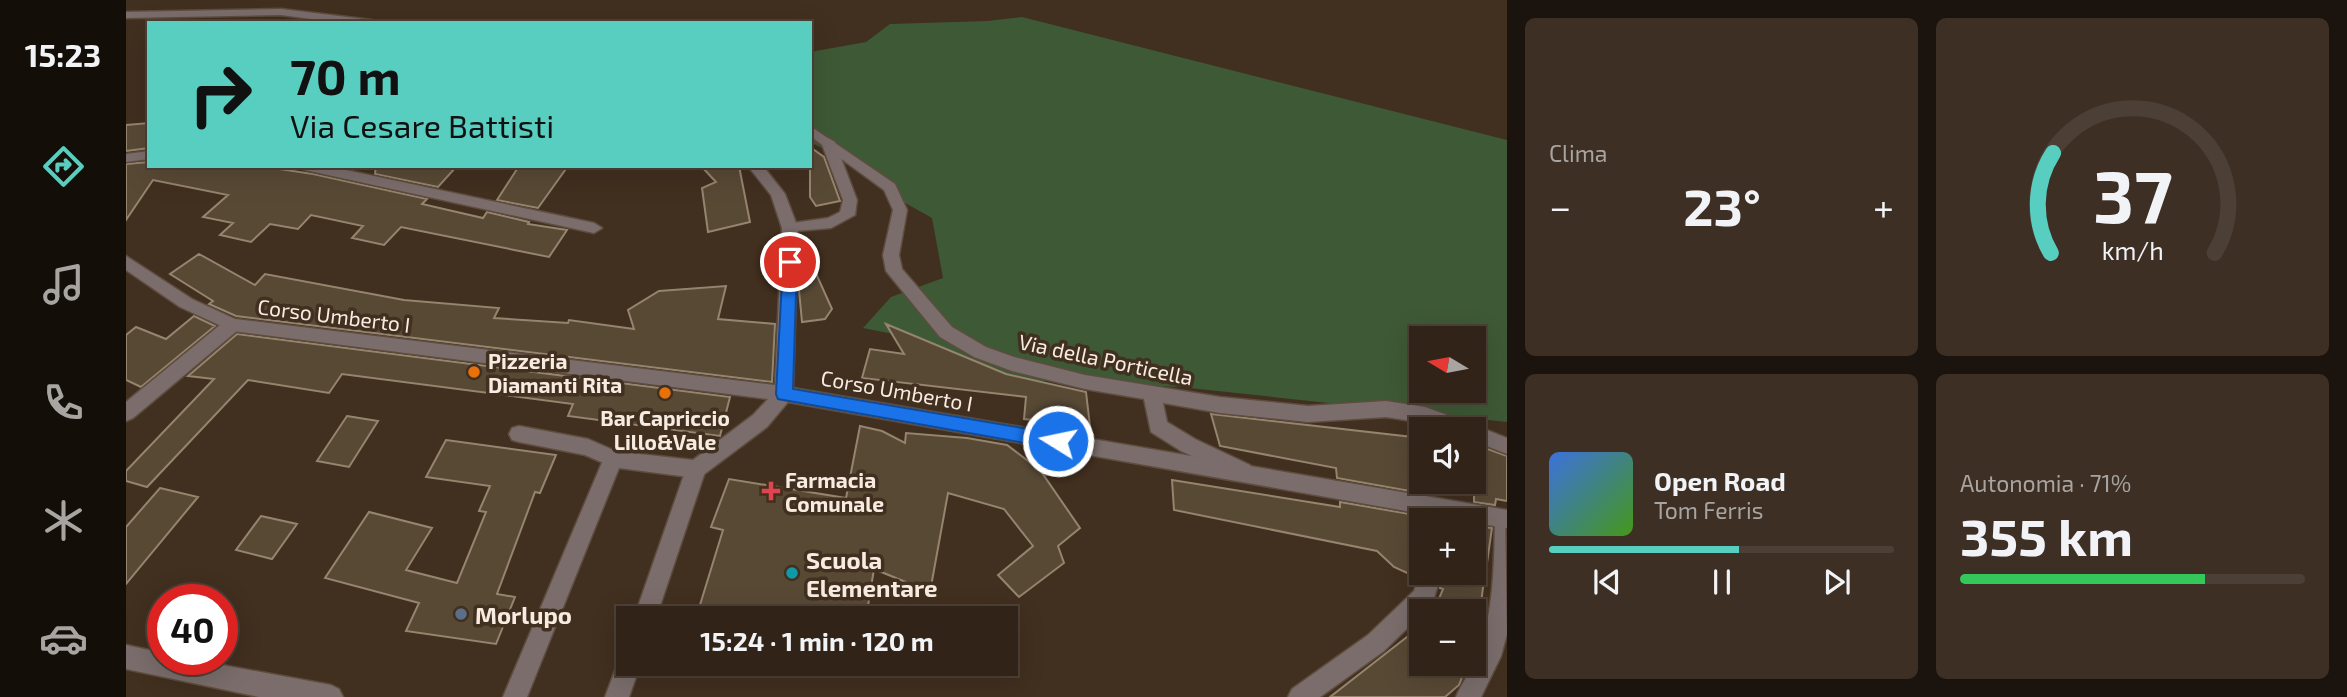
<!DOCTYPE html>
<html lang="it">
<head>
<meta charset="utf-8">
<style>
  body { margin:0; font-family:"Exo 2",sans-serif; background:#3d2f24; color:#f1f3f6; height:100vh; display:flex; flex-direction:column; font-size:26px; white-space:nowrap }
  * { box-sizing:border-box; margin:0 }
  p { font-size:23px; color:#a8a4a1 }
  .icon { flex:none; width:38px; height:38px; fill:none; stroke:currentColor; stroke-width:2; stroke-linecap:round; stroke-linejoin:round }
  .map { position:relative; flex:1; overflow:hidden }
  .side { display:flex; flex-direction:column; gap:18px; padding:18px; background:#1b130d; width:840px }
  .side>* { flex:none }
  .guide { position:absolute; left:21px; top:21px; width:665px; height:147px; border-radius:0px; box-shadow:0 7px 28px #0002,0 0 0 2px #4c4036; background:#58cec0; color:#111; overflow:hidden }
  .needle { width:46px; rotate:280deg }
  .controls { position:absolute; left:1283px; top:326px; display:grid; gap:14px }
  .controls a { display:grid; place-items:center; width:77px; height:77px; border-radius:0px; background:#312317; box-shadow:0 7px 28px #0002,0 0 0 2px #4c4036; font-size:35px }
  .speed { position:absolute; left:21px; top:584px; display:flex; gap:14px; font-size:35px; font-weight:700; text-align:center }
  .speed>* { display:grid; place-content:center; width:91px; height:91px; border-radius:50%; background:#312317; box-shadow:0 7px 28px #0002,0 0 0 2px #4c4036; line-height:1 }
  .speed .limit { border:10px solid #d22; background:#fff; color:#111 }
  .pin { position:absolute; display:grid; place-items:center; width:60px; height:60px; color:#fff; margin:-30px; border:4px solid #fff; border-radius:50%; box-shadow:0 2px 7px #0007 }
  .me { position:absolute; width:77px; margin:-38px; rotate:280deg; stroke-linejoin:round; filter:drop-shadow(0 0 5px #0008) }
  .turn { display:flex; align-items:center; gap:24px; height:147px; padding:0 28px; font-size:32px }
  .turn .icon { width:91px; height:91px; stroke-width:2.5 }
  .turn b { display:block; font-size:49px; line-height:60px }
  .big { font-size:52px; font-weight:700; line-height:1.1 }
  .side .tile { flex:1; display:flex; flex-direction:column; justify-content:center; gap:10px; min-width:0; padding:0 24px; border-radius:10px; background:#3d2f24 }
  .side .dial { align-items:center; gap:0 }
  .dial svg { height:182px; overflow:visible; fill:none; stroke:#4c4036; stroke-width:7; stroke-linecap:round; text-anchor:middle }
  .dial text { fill:#f1f3f6; stroke:none }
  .song { display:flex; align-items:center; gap:21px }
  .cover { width:84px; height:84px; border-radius:10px; background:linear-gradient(135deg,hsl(220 70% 55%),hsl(100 70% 35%)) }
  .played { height:7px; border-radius:4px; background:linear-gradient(90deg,#58cec0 55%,#4c4036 55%) }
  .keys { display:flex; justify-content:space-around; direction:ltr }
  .heat { display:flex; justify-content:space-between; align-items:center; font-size:38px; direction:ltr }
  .charge { height:10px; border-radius:5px; background:linear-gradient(90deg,#34c759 71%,#4c4036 0) }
  .side .tiles { flex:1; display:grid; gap:18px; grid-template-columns:repeat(2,1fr) }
  .trip { position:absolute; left:490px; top:606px; width:402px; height:70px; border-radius:0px; background:#312317; box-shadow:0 7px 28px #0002,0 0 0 2px #4c4036; font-weight:700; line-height:70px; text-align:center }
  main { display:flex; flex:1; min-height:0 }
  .dock { display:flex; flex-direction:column; width:126px; justify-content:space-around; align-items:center; background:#140e09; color:#a8a4a1 }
  .dock .icon { width:49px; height:49px }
  .dock .current { color:#58cec0 }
  .dock b { font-size:32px; color:#f1f3f6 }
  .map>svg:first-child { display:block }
</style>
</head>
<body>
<main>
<nav class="dock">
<b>15:23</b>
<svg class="icon current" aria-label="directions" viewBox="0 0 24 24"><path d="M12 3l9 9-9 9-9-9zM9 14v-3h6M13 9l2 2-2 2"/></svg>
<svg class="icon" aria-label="music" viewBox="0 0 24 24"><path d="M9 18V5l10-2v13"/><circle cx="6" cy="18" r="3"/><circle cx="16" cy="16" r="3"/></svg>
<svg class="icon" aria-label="phone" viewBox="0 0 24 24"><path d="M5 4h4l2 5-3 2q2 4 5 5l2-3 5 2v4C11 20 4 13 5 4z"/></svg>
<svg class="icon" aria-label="climate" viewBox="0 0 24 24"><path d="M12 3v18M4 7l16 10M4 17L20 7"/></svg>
<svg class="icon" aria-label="car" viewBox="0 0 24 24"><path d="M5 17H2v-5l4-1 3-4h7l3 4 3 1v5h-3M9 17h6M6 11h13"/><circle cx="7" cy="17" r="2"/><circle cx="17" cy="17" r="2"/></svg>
</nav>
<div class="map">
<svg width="1381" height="697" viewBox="0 0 1381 697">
  <rect width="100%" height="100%" fill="#412f1f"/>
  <path fill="#3e5936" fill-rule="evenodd" d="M896,17L1381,140V422L1054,387L831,377L787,338L737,328L765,297L817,278L806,218L765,195L731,166L684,142V52L740,42L764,24L861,21ZM1295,338H1348V390H1295Z"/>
  <path fill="#584935" stroke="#95846e" stroke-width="2" d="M23,123V148L0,151V125Z
    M684,147L698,157L714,201L690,206L684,197Z
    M23,162V166H133L187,174L301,199L296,204L357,218L361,212L403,222L402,224L441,230L423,257L275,227L258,245L226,238L237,226L185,215L172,229L144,224L125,242L94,235L107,223L77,217L102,195L27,180L0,220V164Z
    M250,166H331L312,187L249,174Z
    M393,166H442L412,208L371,200Z
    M575,166H613L624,222L582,232L576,188L590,182Z
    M674,238L706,309L699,319L676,322L673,290Z
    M73,254L129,285L139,274L278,300L373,308L368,318L442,323L443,320L508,329L502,310L533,291L600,286L592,319L649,324L646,382L110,316L83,304L87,301L44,274Z
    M68,316L89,326L15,387L0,380V335L10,327L40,339Z
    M760,324L880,374L960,392L964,426L898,419L900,397L736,378L744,349L778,354Z
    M111,334L604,397L594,436L442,416L447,404L216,374L203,393L122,380L21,487L0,481V471L88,379L62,376Z
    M1085,414L1295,438V493L1211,478L1210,468L1094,446Z
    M221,416L252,421L223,467L191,461Z
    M734,426L756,431L779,443L780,433L841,438L881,445L914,470L954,528L932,546L938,563L893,597L872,575L907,546L878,509L822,493L804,592L748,569L740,618H570L597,530L585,527L603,479L720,498Z
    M320,440L430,455L414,493L409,492L371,594L389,597L370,644L280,631L293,603L199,578L243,512L306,528L280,570L331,583L360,512L353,511L364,486L300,477Z
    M1348,444L1381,456V501L1370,499L1369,505L1348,502Z
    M1046,480L1214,507V502L1295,516V549L1287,572H1291L1290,577L1268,567L1251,551L1048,510Z
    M34,488L72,497L0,584V527Z
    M135,516L171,524L146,559L110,550Z
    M1348,526L1366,528L1360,570L1348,569Z
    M1318,572H1359L1354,611H1308L1317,589L1314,588Z
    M1295,626V663H1342L1333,685L1319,697H1204Z"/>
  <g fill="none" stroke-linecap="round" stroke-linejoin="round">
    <defs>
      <path id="pedestrian" d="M702,138L709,142L731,200L729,215L705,228L659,232L656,228L659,224L702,218L714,212L717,200L695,142Z
        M0,645L37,653V660H69L205,685L213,689L217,697H133L0,669Z"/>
      <path id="minor" d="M684,126L769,184L781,210L773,255L776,269L826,327L860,347L888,357L959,375L1094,397L1182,406L1260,401L1299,407L1343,423L1344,426L1348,425L1381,438V454L1348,441V429H1314L1298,423L1260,417L1182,422L1094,413L1037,403L1041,422L1069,439L1124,465L1127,471L1124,477L1117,480L1055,451L1025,432L1018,399L959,389L886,371L848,357L814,337L760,271L757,255L767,210L758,190L684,136Z
        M23,151V159L0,162V154Z
        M172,166H201L468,223L476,228L468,233L179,170Z
        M106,319L112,320L115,325L112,330L7,418L0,421V402L100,320Z
        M393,426L462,439L494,453L497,459L494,465L487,467L459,455L393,442L386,440L383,434L386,428Z
        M570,460L577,463L580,469L530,618H508L560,469L563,463Z
        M1379,510L1381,634L1375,656L1355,697H1330C1336,682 1347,669 1352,654C1368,611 1368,564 1369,519L1372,512Z
        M1295,570V572H1316L1308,598L1300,611H1295V615L1258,651L1194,697H1162L1166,689L1242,635L1288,591Z
        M502,652V663H515L503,697H479L495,655Z"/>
      <path id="tertiary" d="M155,9L246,20L252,23H216L155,15L0,18V12Z
        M622,166H637L659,194L672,228L667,388L1381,510V528L1348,523V520H1331L662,402L641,427L577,475L570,478L493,468L401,697H377L480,453L487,451L567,460L627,415L642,399L106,331L54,307L0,270V256L66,299L109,319L649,385L656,228L645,195Z"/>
    </defs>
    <use href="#pedestrian" stroke="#5e4d3e" stroke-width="3"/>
    <use href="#minor" stroke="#5e4d3e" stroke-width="3"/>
    <use href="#tertiary" stroke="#5e4d3e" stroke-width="3"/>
    <use href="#pedestrian" fill="#7a6d6c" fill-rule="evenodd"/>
    <use href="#minor" fill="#7a6d6c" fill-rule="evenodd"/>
    <use href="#tertiary" fill="#7a6d6c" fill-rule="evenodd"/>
  </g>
  <path fill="#1a73e8" stroke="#114b97" stroke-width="2" d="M664,257L671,262L667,389L932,434L938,436L940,441L938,447L932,449L652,399L650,394L657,262Z"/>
  <g fill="#e8710a" stroke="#412f1f" stroke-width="2.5">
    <circle cx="348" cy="372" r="7"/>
    <circle cx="539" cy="393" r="7"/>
  </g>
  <path fill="#e0444e" stroke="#412f1f" stroke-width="2.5" d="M641.5 480.5h7v7h7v7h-7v7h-7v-7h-7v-7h7z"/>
  <circle fill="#0f9aa8" stroke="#412f1f" stroke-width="2.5" cx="666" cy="573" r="7"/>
  <circle fill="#5c6f8a" stroke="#412f1f" stroke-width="2.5" cx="335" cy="614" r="7"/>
  <g text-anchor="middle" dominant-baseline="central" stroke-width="7" stroke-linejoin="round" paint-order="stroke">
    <g font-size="21" fill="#f8ece2" stroke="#412f1f">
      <text transform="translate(208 315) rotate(7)">Corso Umberto I</text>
      <text transform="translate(980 359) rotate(12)">Via della Porticella</text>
      <text transform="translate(771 390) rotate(10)">Corso Umberto I</text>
    </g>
    <g font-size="21" font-weight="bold" fill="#f8ece2" stroke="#412f1f" text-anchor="start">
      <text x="362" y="360">Pizzeria<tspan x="362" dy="24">Diamanti Rita</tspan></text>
      <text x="539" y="417" text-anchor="middle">Bar Capriccio<tspan x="539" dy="24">Lillo&amp;Vale</tspan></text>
      <text x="659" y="479">Farmacia<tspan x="659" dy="24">Comunale</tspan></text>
    </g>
    <g font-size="24" font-weight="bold" fill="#f8ece2" stroke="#412f1f" text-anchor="start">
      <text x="680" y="559">Scuola<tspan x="680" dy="28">Elementare</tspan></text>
      <text x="349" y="614">Morlupo</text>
    </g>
  </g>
</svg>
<div class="controls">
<a><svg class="needle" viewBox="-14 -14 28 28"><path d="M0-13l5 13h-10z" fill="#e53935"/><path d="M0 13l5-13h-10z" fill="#a8a4a1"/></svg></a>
<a><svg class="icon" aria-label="sound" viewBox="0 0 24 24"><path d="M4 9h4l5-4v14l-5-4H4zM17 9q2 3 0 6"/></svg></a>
<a>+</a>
<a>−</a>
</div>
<div class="speed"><div class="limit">40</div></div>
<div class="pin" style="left:664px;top:262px;background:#d93025"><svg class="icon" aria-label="arrive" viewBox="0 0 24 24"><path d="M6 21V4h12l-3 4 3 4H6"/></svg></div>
<svg class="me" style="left:932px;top:441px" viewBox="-20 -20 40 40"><circle r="17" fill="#1a73e8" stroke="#fff" stroke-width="3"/><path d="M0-11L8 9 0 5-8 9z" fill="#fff"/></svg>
<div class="trip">15:24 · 1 min · 120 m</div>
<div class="guide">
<div class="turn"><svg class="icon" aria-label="right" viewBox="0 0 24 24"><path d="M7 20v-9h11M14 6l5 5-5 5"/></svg><div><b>70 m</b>Via Cesare Battisti</div></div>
</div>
</div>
<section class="side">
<div class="tiles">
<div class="tile"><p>Clima</p>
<div class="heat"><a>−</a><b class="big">23°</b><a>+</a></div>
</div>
<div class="tile dial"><svg viewBox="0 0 100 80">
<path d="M14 69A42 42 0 1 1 86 69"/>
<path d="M14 69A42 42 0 0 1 15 25" stroke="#58cec0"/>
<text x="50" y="56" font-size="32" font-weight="700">37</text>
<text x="50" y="72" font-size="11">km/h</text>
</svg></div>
<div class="tile">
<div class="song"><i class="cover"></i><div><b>Open Road</b><p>Tom Ferris</p></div></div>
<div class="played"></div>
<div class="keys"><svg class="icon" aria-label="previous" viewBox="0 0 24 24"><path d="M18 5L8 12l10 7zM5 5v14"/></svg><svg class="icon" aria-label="pause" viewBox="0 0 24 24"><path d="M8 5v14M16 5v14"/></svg><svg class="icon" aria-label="next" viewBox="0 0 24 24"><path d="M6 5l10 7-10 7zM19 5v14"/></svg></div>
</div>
<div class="tile"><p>Autonomia · 71%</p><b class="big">355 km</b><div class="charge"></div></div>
</div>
</section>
</main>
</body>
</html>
